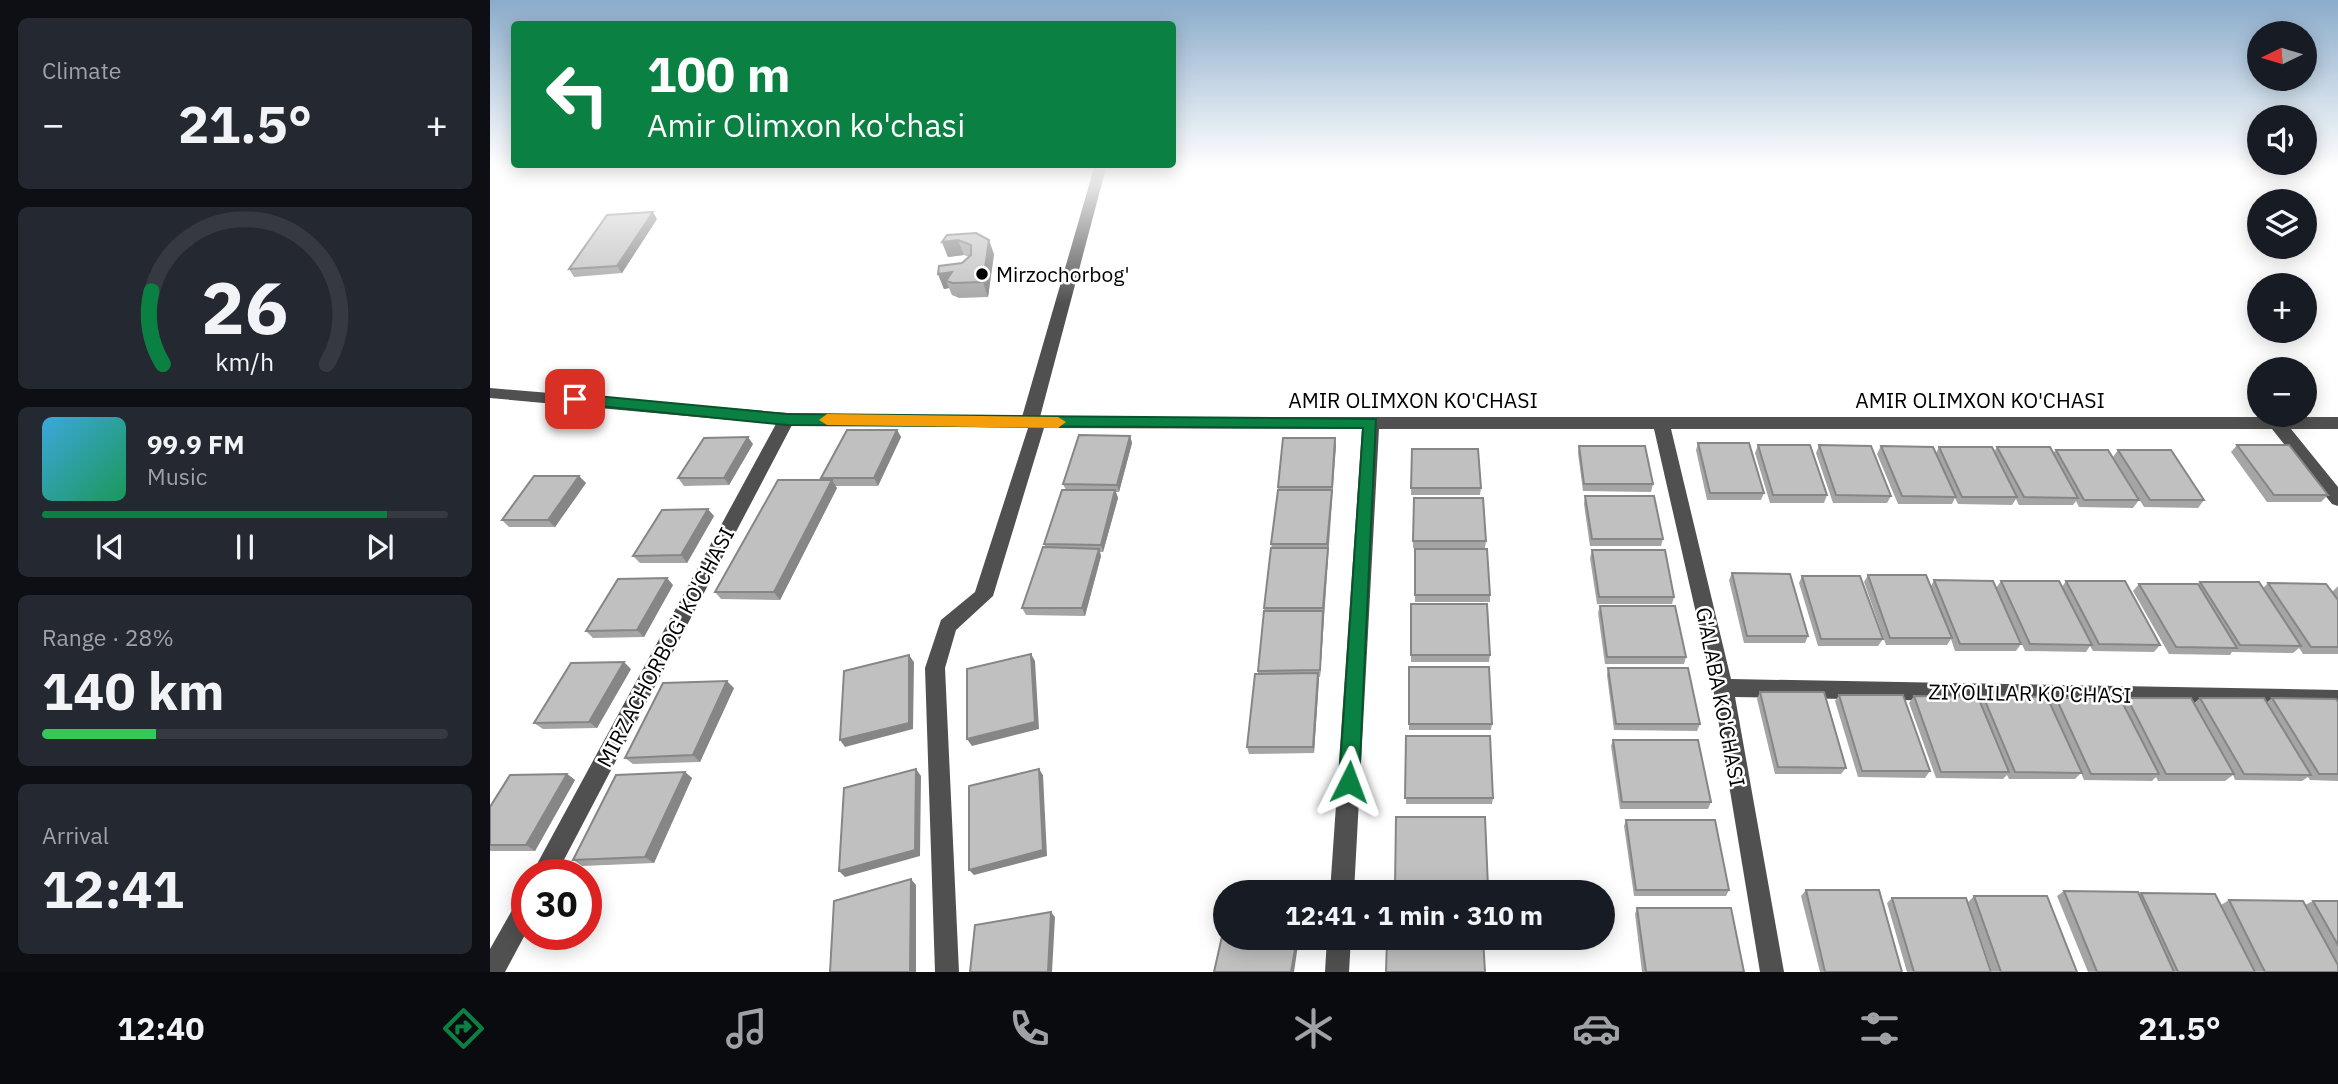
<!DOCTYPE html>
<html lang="en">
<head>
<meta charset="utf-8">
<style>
  body { margin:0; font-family:"IBM Plex Sans",sans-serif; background:#242831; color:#f1f3f6; height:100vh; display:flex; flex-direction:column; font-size:26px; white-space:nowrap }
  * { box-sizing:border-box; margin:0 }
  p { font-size:23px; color:#9ea1a6 }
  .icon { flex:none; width:38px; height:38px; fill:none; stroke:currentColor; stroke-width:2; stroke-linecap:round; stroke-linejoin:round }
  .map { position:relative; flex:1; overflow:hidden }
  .drawer { display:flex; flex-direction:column; gap:18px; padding:18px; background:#0d0f14; width:490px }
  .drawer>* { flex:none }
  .top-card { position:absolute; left:21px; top:21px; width:665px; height:147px; border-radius:7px; box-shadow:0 4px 18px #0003; background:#0b8043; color:#fff; overflow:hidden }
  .needle { width:46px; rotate:265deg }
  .controls { position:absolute; left:1757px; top:21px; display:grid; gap:14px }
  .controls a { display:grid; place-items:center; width:70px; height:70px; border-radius:50%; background:#171b24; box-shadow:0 4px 18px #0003; font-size:35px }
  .speed { position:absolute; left:21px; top:859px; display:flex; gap:14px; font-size:35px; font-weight:700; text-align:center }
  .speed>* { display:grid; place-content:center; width:91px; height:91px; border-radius:50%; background:#171b24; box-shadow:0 4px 18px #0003; line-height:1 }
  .speed .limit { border:10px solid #d22; background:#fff; color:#111 }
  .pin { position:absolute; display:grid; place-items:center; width:60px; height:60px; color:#fff; margin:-30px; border-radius:14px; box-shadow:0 4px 10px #0006 }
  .me { position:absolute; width:77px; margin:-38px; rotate:3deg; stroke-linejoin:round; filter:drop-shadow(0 0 5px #0008) }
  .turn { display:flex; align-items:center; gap:24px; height:147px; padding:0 21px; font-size:32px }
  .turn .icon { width:91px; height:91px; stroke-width:2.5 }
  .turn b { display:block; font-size:49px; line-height:60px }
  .big { font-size:52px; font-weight:700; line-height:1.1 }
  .drawer .card { flex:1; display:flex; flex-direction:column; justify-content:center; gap:10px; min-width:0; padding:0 24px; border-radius:10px; background:#242831 }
  .drawer .dial { align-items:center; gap:0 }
  .dial svg { height:182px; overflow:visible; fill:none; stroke:#363941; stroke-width:7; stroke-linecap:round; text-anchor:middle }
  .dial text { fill:#f1f3f6; stroke:none }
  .song { display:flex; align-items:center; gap:21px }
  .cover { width:84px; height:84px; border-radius:10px; background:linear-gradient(135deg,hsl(200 70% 55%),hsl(150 70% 35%)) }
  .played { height:7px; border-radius:4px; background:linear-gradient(90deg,#0b8043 85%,#363941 85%) }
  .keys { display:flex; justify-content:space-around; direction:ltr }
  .heat { display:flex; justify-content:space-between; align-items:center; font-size:38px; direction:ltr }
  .charge { height:10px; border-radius:5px; background:linear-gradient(90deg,#34c759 28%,#363941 0) }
  .trip { position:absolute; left:723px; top:880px; width:402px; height:70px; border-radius:35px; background:#171b24; box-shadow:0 4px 18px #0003; font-weight:700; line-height:70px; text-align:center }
  .tab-bar { display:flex; height:112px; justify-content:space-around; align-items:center; background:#090b0e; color:#9ea1a6 }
  .tab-bar .icon { width:49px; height:49px }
  .tab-bar .selected { color:#0b8043 }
  .tab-bar b { font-size:32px; color:#f1f3f6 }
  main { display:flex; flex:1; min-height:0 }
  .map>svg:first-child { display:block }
</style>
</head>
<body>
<main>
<section class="drawer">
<div class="card"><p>Climate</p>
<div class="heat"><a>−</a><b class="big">21.5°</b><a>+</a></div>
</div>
<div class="card dial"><svg viewBox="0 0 100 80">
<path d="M14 69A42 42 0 1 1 86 69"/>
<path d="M14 69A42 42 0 0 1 9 37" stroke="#0b8043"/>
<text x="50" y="56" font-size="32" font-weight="700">26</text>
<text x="50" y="72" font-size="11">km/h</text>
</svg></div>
<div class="card">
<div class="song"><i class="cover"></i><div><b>99.9 FM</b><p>Music</p></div></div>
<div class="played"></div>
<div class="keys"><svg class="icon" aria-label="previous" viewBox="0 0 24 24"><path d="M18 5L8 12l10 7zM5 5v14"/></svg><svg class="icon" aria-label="pause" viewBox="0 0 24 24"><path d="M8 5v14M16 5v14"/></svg><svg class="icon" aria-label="next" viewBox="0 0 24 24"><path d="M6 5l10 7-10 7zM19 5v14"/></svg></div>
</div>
<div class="card"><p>Range · 28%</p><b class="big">140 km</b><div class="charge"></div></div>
<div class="card"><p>Arrival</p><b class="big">12:41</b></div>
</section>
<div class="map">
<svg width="1848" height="972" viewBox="0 0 1848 972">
  <rect width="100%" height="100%" fill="#fff"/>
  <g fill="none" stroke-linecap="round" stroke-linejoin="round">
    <path fill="#505050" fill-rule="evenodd" d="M604,168H616L550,417H1848V429H1801L1848,487V506L1842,504L1782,429H1181L1241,679L1848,690V708L1245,697L1294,972H1270L1223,688L1164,429H889L864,892H840L872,429L554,428L503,596L466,630L455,668L469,972H445L435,668L451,620L485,592L538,428L302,425L66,875H41L286,424L0,398V388L297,413L532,417Z
      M37,894V931L15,972H0V949L29,898Z
      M837,938H861L859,972H835Z"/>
  </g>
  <path fill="#a5a5a5" d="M167,219L132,273L84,277L79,269Z
    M457,235L504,254L498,297L469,298L462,295L459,288L454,289L448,274L472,263L479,257L474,255L458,257L452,242Z
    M407,430L411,437L388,486H345L347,488L290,600L231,599L225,592L332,480L331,478Z
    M640,436L642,443L629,492H626L628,498L613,552H610L611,556L595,616L536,615L532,608L556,547L554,544L576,490L573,484Z
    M1208,443L1274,493L1271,500H1217L1206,450Z
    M263,444L239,485L194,486L188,478Z
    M846,445L830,677H829L824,753L759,754L757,747L768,674V671L774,611V608L782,548L781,544L788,487Z
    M1268,445L1337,495L1334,503H1280L1265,453Z
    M1329,445L1401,496L1397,503H1343L1326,453Z
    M1747,445L1838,495L1831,502H1777L1741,452Z
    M1089,446L1163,484L1161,492L1093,491L1088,453Z
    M1391,446L1446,453L1449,447L1504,452L1507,447L1563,453L1566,450L1649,500L1643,508L1589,507L1586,501L1583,505H1529L1526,499L1522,505L1468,504L1465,498L1462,504H1408L1387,454Z
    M922,449L991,488L990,495H921Z
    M1628,450L1714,500L1708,508L1654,507L1623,457Z
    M89,476L96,483L65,527H19L12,520Z
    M1095,496L1173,539L1171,546H1100L1094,504Z
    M924,498L996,541L995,548H923Z
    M224,516L197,563H150L143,556Z
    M925,549L1000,595V602H925Z
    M1102,550L1184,597L1182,604H1107L1100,558Z
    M1242,573L1318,636L1315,643H1254L1239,580Z
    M1378,575L1441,586L1444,580L1531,644L1526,651H1465L1461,639L1457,645H1396L1374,582Z
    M1312,576L1393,639L1388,646H1328L1309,583Z
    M1511,581L1572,587L1576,581L1670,645L1664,652L1603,651L1600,646L1596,652L1535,651L1506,588Z
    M1710,582L1773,588L1778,583L1842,592L1848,586V654H1813L1809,648L1803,653L1742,652L1740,655L1679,654L1643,591L1649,584H1708Z
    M183,585L154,637L103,638L96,631Z
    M921,604L1000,655L999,662H921Z
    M1110,606L1196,657L1194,664H1115L1108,613Z
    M919,667L1002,724L1001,730H919Z
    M1118,668L1210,724L1207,731L1124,730L1117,675Z
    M141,669L107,728L53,729L44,723Z
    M244,688L210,762L143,764L135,758Z
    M1270,692L1356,768L1351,774H1285L1267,699Z
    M1349,695L1440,771L1435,778L1368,777L1345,701Z
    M1424,696L1489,701L1493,696L1560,704L1566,698L1632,702L1637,698L1704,703L1710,698L1777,702L1782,698L1848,702V781L1820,780L1818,777L1812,781L1745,780L1743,775L1735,781H1668L1666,777L1662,781L1594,780L1591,773L1585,779H1519L1517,775L1513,779L1446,778L1419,703Z
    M916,736L1003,798L1002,804H916Z
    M1123,740L1221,802L1218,809H1130L1121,746Z
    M195,772L202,778L164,863L92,866L83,860Z
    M77,774L85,780L45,851H0V807Z
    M906,817L998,887L997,892H905Z
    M1136,820L1239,890L1236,896H1144L1134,826Z
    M1316,890L1412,972H1330L1311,896Z
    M1574,891L1649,895L1651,893L1731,905L1739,900L1815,905L1823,901H1848V972H1598L1567,896Z
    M1484,896L1587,972H1502L1478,902Z
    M1402,898L1501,972H1417L1397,903Z
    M1147,908L1254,972H1152L1145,914Z"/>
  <path fill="#868686" d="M163,212L167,219L132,273L127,266Z
    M468,240L474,255L458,257L452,242Z
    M499,240L504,254L498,297L493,282Z
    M462,272L456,281L459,288L454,289L448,274Z
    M407,430L411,437L388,486L384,478Z
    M640,436L642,443L629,492L627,485Z
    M258,437L263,444L239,485L234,478Z
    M845,438L846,445L842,494V487Z
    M89,476L96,483L65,527L58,520Z
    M342,480L347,488L290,600L284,592Z
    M625,490L628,498L613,552L611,545Z
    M842,490V497L838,551L837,544Z
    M218,509L224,516L197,563L191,555Z
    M838,548V556L834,615L833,608Z
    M609,549L611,556L595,616L592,608Z
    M177,578L183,585L154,637L147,630Z
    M833,611L834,618L830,677V670Z
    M541,654L545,661L549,729L482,746L477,739Z
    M419,655L424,662L423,729L355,747L350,740Z
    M134,662L141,669L107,728L99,722Z
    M828,673L829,680L824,753L823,747Z
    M237,681L244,688L210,762L203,755Z
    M426,769L431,776L430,856L355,877L349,871Z
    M549,769L553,775L557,856L484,875L479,870Z
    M195,772L202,778L164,863L155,857Z
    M77,774L85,780L45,851L36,845Z
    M421,879L426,885V972H420Z
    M561,912L565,917L562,972H558Z
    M807,938H809L804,972H801Z"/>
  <path fill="#c0c0c0" stroke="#868686" stroke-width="2" d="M163,212L127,266L79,269L117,215Z
    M486,233L499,240L493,282L463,283L456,281L462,272L448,274L449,266L472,263L481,255V245L468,240L452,242L457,235Z
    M357,430H407L384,478H331Z
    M589,435L640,436L627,485L573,484Z
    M258,437L234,478H188L214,438Z
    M793,438H845L842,487H788Z
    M1208,443H1259L1274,493H1220Z
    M1268,445H1320L1337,495H1283Z
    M1329,445L1381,446L1401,496L1346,495Z
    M1747,445H1799L1838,495H1784Z
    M1089,446H1155L1163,484H1094Z
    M1391,446L1443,447L1466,497L1412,496Z
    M1449,447H1502L1527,497H1472Z
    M1507,447H1560L1588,498L1534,497Z
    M922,449H988L991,488H921Z
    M1566,450H1618L1649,500H1594Z
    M1628,450H1681L1714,500H1660Z
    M44,476H89L58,520H12Z
    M288,480H342L284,592H225Z
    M572,490H625L611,545L554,544Z
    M788,490H842L837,544H781Z
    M1095,496H1164L1173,539H1102Z
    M924,498H993L996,541H923Z
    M218,509L191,555L143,556L172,510Z
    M553,547L609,549L592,608H532Z
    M781,548H838L833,608H774Z
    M925,549H997L1000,595H925Z
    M1102,550H1175L1184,597H1109Z
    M1242,573L1300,574L1318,636H1257Z
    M1378,575H1436L1462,638H1400Z
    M1312,576H1370L1393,639H1331Z
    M177,578L147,630L96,631L128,579Z
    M1444,580L1503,581L1531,644H1470Z
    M1511,581H1569L1602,645L1540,644Z
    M1576,581H1635L1670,645L1609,644Z
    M1710,582H1769L1811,646L1750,645Z
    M1778,583L1836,584L1848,600V647H1821Z
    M1649,584H1708L1747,648L1686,647Z
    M921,604H997L1000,655H921Z
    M1110,606H1185L1196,657H1117Z
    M774,611H833L830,670L768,671Z
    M541,654L545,722L477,739V669Z
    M419,655V723L350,740L354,671Z
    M134,662L99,722L44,723L81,663Z
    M919,667H999L1002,724H919Z
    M1118,668H1198L1210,724H1126Z
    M828,673L823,747H757L765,674Z
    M237,681L203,755L135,758L173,683Z
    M1270,692H1334L1356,768L1288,767Z
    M1349,695H1413L1440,771H1372Z
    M1424,696L1488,697L1519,772H1451Z
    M1493,696L1557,697L1592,773L1525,772Z
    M1566,698H1630L1669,774H1601Z
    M1637,698H1701L1744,774H1676Z
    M1710,698H1774L1821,775L1754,774Z
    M1782,698L1846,699L1848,702V774H1829Z
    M916,736H1000L1003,798H915Z
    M1123,740H1208L1221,802H1132Z
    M426,769L425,850L349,871L354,788Z
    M549,769L553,850L479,870V786Z
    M195,772L155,857L83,860L126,775Z
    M77,774L36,845H0V807L20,775Z
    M906,817H995L998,887H905Z
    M1136,820H1225L1239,890H1146Z
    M421,879L420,972H340L344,901Z
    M1316,890H1389L1412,972H1335Z
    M1574,891L1648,892L1684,972H1607Z
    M1651,893L1725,894L1765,972H1688Z
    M1484,896H1557L1587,972H1511Z
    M1402,898H1476L1501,972H1424Z
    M1739,900L1813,901L1848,965V972H1775Z
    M1823,901H1848V945Z
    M1147,908H1241L1254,972H1156Z
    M561,912L558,972H480L485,925Z
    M735,923V938H807L801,972H724Z
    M897,938H993L995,972H896Z"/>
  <linearGradient id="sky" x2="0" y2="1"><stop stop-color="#8aabca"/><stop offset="0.55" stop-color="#fff"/><stop offset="1" stop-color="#fff" stop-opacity="0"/></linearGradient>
  <rect width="1848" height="304" fill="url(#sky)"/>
  <path fill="#0b8043" stroke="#07532c" stroke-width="2" d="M85,394L297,414L886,419L869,782L866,789L859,791L852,789L849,782L873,428L297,425L79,403V396Z"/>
  <path fill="#f59e0b" d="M337,414L568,417L576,422L568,428L337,425L329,420Z"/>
  <circle fill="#000" stroke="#fff" stroke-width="2.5" cx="492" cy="274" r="7"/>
  <g text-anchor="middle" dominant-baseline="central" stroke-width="5" stroke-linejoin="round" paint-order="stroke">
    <g font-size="21" fill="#000" stroke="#fff" text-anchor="start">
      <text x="506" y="274">Mirzochorbog'</text>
    </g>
    <g font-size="21" fill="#000" stroke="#fff">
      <text x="923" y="400">AMIR OLIMXON KO'CHASI</text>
      <text x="1490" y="400">AMIR OLIMXON KO'CHASI</text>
      <text transform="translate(175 647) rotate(-62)">MIRZACHORBOG' KO'CHASI</text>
      <text transform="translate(1540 693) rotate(1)">ZIYOLILAR KO'CHASI</text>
      <text transform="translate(1231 697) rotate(79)">G'ALABA KO'CHASI</text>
    </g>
  </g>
</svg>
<div class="controls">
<a><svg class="needle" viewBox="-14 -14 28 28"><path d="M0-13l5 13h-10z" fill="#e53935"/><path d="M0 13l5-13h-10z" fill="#9ea1a6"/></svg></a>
<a><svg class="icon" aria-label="sound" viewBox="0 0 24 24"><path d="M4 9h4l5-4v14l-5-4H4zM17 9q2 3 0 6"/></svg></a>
<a><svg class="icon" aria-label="layers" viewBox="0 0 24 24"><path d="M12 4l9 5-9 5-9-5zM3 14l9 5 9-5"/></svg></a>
<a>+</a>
<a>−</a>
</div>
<div class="speed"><div class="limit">30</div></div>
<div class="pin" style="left:85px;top:399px;background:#d93025"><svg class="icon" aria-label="arrive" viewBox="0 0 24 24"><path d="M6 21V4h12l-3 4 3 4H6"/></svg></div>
<svg class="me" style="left:859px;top:782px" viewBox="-20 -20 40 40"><path d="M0-17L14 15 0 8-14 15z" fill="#0b8043" stroke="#fff" stroke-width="4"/></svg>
<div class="trip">12:41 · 1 min · 310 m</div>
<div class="top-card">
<div class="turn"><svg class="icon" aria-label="left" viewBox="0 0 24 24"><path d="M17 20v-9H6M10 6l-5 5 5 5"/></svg><div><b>100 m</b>Amir Olimxon ko'chasi</div></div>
</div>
</div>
</main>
<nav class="tab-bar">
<b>12:40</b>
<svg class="icon selected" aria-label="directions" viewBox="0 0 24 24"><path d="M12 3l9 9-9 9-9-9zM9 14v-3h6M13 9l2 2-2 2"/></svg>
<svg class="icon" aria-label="music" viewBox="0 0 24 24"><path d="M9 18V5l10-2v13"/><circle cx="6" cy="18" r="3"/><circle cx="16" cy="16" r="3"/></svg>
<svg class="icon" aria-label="phone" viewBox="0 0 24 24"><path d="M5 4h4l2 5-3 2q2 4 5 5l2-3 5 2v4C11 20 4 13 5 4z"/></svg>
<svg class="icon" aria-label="climate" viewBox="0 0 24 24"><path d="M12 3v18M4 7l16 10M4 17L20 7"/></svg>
<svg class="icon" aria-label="car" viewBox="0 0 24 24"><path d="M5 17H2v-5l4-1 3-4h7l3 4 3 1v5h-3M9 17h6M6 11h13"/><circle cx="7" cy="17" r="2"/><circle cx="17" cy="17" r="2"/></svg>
<svg class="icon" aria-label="filters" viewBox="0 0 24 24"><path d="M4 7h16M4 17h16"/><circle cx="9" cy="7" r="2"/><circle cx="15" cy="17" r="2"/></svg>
<b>21.5°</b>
</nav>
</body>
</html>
